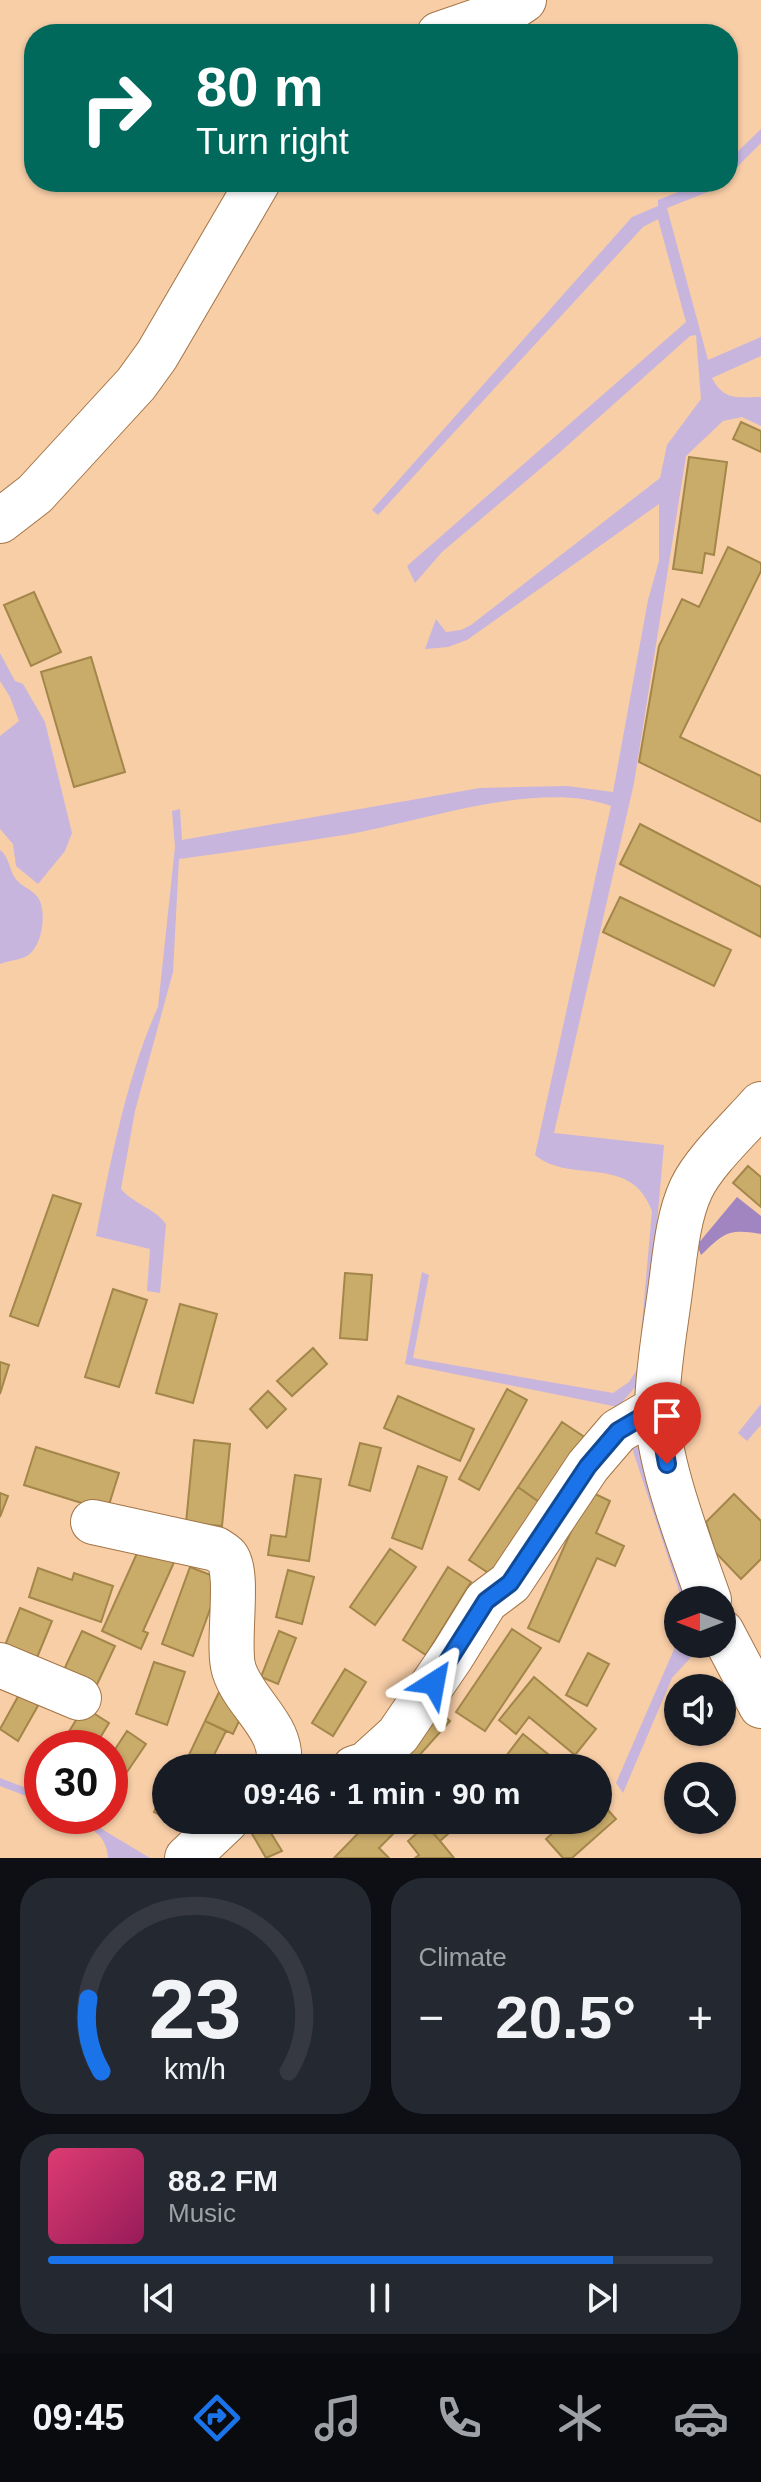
<!DOCTYPE html>
<html lang="en">
<head>
<meta charset="utf-8">
<style>
  body { margin:0; font-family:Helvetica,sans-serif; background:#242831; color:#f1f3f6; height:100vh; display:flex; flex-direction:column; font-size:30px; white-space:nowrap }
  * { box-sizing:border-box; margin:0 }
  p { font-size:26px; color:#9ea1a6 }
  .icon { flex:none; width:44px; height:44px; fill:none; stroke:currentColor; stroke-width:2; stroke-linecap:round; stroke-linejoin:round }
  .map { position:relative; height:1858px; overflow:hidden }
  .panel { display:flex; flex-direction:column; gap:20px; padding:20px; background:#0d0f14; flex:1 }
  .panel>* { flex:none }
  .hud { position:absolute; left:24px; top:24px; width:714px; height:168px; border-radius:32px; box-shadow:0 2px 6px #0004; background:#00695c; color:#fff; overflow:hidden }
  .needle { width:52px; rotate:270deg }
  .tools { position:absolute; left:664px; top:1586px; display:grid; gap:16px }
  .tools a { display:grid; place-items:center; width:72px; height:72px; border-radius:50%; background:#171b24; box-shadow:0 2px 6px #0004; font-size:40px }
  .speed { position:absolute; left:24px; top:1730px; display:flex; gap:16px; font-size:40px; font-weight:700; text-align:center }
  .speed>* { display:grid; place-content:center; width:104px; height:104px; border-radius:50%; background:#171b24; box-shadow:0 2px 6px #0004; line-height:1 }
  .speed .limit { border:12px solid #d22; background:#fff; color:#111 }
  .pin { position:absolute; display:grid; place-items:center; width:68px; height:68px; color:#fff; margin:-82px -34px; border-radius:50% 50% 50% 0; rotate:-45deg; box-shadow:0 0 8px #0007 }
  .pin .icon { rotate:45deg }
  .me { position:absolute; width:88px; margin:-44px; rotate:34deg; stroke-linejoin:round; filter:drop-shadow(0 0 6px #0008) }
  .turn { display:flex; align-items:center; gap:28px; height:168px; padding:0 40px; font-size:36px }
  .turn .icon { width:104px; height:104px; stroke-width:2.5 }
  .turn b { display:block; font-size:56px; line-height:68px }
  .big { font-size:60px; font-weight:600; line-height:1.1 }
  .panel .tile { flex:1; display:flex; flex-direction:column; justify-content:center; gap:12px; min-width:0; padding:0 28px; border-radius:32px; background:#242831 }
  .panel .dial { align-items:center; gap:0 }
  .dial svg { height:208px; overflow:visible; fill:none; stroke:#363941; stroke-width:7; stroke-linecap:round; text-anchor:middle }
  .dial text { fill:#f1f3f6; stroke:none }
  .song { display:flex; align-items:center; gap:24px }
  .cover { width:96px; height:96px; border-radius:12px; background:linear-gradient(135deg,hsl(340 70% 55%),hsl(330 70% 35%)) }
  .played { height:8px; border-radius:4px; background:linear-gradient(90deg,#1a73e8 85%,#363941 85%) }
  .keys { display:flex; justify-content:space-around; direction:ltr }
  .heat { display:flex; justify-content:space-between; align-items:center; font-size:44px; direction:ltr }
  .panel .tiles { flex:1; display:grid; gap:20px; grid-template-columns:1fr 1fr }
  .tile:last-child { grid-column:span 2 }
  .trip { position:absolute; left:152px; top:1754px; width:460px; height:80px; border-radius:40px; background:#171b24; box-shadow:0 2px 6px #0004; font-weight:600; line-height:80px; text-align:center }
  .menu { display:flex; height:128px; justify-content:space-around; align-items:center; background:#090b0e; color:#9ea1a6 }
  .menu .icon { width:56px; height:56px }
  .menu .on { color:#1a73e8 }
  .menu b { font-size:36px; color:#f1f3f6 }
  .map>svg:first-child { display:block }
</style>
</head>
<body>
<div class="map">
<svg width="761" height="1858" viewBox="0 0 761 1858">
  <rect width="100%" height="100%" fill="#f8cea7"/>
  <path fill="#c7b5de" d="M761,129V143L728,176V161Z
    M704,182H721L713,190L667,208L708,360L761,337V356L712,378C724,401 737,397 761,397V426L742,417L723,421L686,456L634,783L554,1133L664,1145L643,1378L618,1407L405,1364L422,1272L429,1275L413,1358L613,1393L629,1382L638,1368L652,1211C631,1153 571,1185 535,1155L611,806C537,779 420,822 344,835C289,844 234,851 179,859L173,972L135,1111L121,1189C134,1204 154,1208 166,1224L160,1293L147,1291L150,1249L96,1236C110,1163 127,1075 158,1007L175,847L172,811L180,809L182,840L480,788L567,786L613,792L648,600L659,561V504L467,640L448,647L425,649L436,619L446,632L461,630L471,625L660,478L667,445L701,399L696,335L690,336L559,453L442,552L415,583L407,566L686,322L658,219L643,227L378,515L372,510L632,217L658,206V200Z
    M0,653L15,681L23,684L45,722L72,833L65,851L38,884L16,866L13,844L0,829V736L19,721L10,697L0,681Z
    M0,850C9,856 9,869 15,878C21,887 33,889 39,899C47,914 42,950 25,957C18,960 8,961 0,964Z
    M761,1404V1425L747,1441L738,1433Z
    M637,1435L695,1600H682L630,1442Z
    M678,1640V1644H703L672,1678L623,1793L616,1783Z
    M0,1778L42,1794V1802L0,1786Z
    M69,1816H80L150,1858H108C107,1834 89,1827 69,1816Z"/>
  <path fill="#a085c1" d="M737,1197L761,1216V1234C728,1228 724,1233 701,1255L697,1245Z"/>
  <path fill="#c9ab6a" stroke="#a38649" stroke-width="2" d="M741,422L761,431V452L733,439Z
    M689,457L727,462L714,555L705,553L702,573L673,569Z
    M728,547L761,563V571L680,737L761,776V822L639,762L659,646L682,599L699,607Z
    M34,592L61,652L31,666L4,605Z
    M91,657L125,772L74,787L41,672Z
    M640,824L761,887V937L620,864Z
    M620,897L731,950L714,986L603,932Z
    M748,1166L761,1177V1207L733,1183Z
    M53,1195L81,1204L38,1326L10,1316Z
    M345,1273L372,1275L367,1340L340,1338Z
    M113,1289L147,1300L119,1387L85,1377Z
    M180,1304L217,1314L193,1403L156,1393Z
    M313,1348L327,1364L292,1396L277,1381Z
    M0,1362L9,1365L0,1394Z
    M507,1389L527,1400L479,1490L459,1479Z
    M268,1391L286,1409L267,1428L250,1409Z
    M398,1396L474,1429L460,1461L384,1428Z
    M562,1422L586,1438L542,1504L518,1487Z
    M194,1440L230,1444L222,1526L186,1523Z
    M360,1443L381,1448L370,1491L349,1485Z
    M36,1447L119,1473L107,1511L24,1485Z
    M418,1466L447,1477L422,1549L392,1538Z
    M295,1475L321,1479L309,1561L268,1555L271,1535L286,1537Z
    M518,1487L542,1504L493,1576L469,1560Z
    M589,1491L610,1501L596,1533L624,1546L615,1566L597,1558L559,1642L528,1628Z
    M0,1493L8,1496L0,1517Z
    M734,1494L761,1521V1559L741,1579L715,1552L706,1522Z
    M142,1542L176,1558L143,1631L148,1633L141,1649L102,1631Z
    M390,1549L416,1567L375,1625L350,1607Z
    M190,1567L221,1579L193,1656L162,1644Z
    M448,1567L471,1582L426,1655L403,1640Z
    M38,1568L72,1580L74,1573L113,1586L101,1622L29,1597Z
    M288,1570L314,1577L302,1624L276,1617Z
    M20,1608L52,1621L34,1665L2,1653Z
    M512,1629L541,1648L485,1731L456,1712Z
    M82,1631L115,1646L94,1691L61,1676Z
    M279,1631L296,1638L278,1684L261,1677Z
    M588,1653L609,1664L587,1706L566,1695Z
    M154,1662L185,1672L167,1725L136,1714Z
    M345,1669L366,1682L333,1736L312,1723Z
    M534,1677L596,1729L575,1755L529,1717L516,1734L499,1720Z
    M25,1684L44,1695L18,1741L0,1729Z
    M220,1690L247,1704L233,1734L205,1721Z
    M84,1707L109,1723L94,1748H59Z
    M435,1707L450,1721L408,1768H380Z
    M205,1721L226,1731L208,1767L188,1757Z
    M127,1731L146,1744L110,1797V1757Z
    M523,1734L559,1763L555,1768H513L503,1760Z
    M166,1785V1818L154,1812Z
    M598,1799L616,1819L572,1858H563L546,1839L567,1820H598Z
    M244,1820H274L266,1825L282,1851L266,1858Z
    M371,1820L406,1821L379,1848L389,1858H334Z
    M422,1820H457L460,1823L440,1841Z
    M426,1825L440,1841L454,1858H415L419,1855L408,1841Z"/>
  <g fill="none" stroke-linecap="round" stroke-linejoin="round">
    <defs>
      <path id="minor" d="M439,34L509,10L524,0
        M0,521L35,494L136,384L157,355L258,182
        M93,1522L216,1549C219,1551 223,1553 226,1556C241,1570 226,1645 234,1670C245,1705 287,1729 278,1768
        M709,1600C691,1548 656,1459 657,1406C658,1365 666,1324 671,1284C675,1254 678,1217 691,1189C704,1161 741,1127 761,1104
        M722,1632L761,1706
        M0,1665L79,1698
        M354,1768L366,1764L398,1735L452,1656L486,1601L510,1583L588,1466L618,1431L657,1408
        M187,1858L227,1820"/>
    </defs>
    <use href="#minor" stroke="#a37445" stroke-width="46"/>
    <use href="#minor" stroke="#fff" stroke-width="44"/>
  </g>
  <g fill="none" stroke-linecap="round" stroke-linejoin="round">
    <defs>
      <path id="route" d="M434,1683L486,1601L510,1583L588,1466L618,1431L657,1408L667,1464"/>
    </defs>
    <use href="#route" stroke="#114b97" stroke-width="20"/>
    <use href="#route" stroke="#1a73e8" stroke-width="14"/>
  </g>
</svg>
<div class="tools">
<a><svg class="needle" viewBox="-14 -14 28 28"><path d="M0-13l5 13h-10z" fill="#e53935"/><path d="M0 13l5-13h-10z" fill="#9ea1a6"/></svg></a>
<a><svg class="icon" aria-label="sound" viewBox="0 0 24 24"><path d="M4 9h4l5-4v14l-5-4H4zM17 9q2 3 0 6"/></svg></a>
<a><svg class="icon" aria-label="search" viewBox="0 0 24 24"><circle cx="10" cy="10" r="6"/><path d="M15 15l6 6"/></svg></a>
</div>
<div class="speed"><div class="limit">30</div></div>
<div class="pin" style="left:667px;top:1464px;background:#d93025"><svg class="icon" aria-label="arrive" viewBox="0 0 24 24"><path d="M6 21V4h12l-3 4 3 4H6"/></svg></div>
<svg class="me" style="left:434px;top:1683px" viewBox="-20 -20 40 40"><path d="M0-17L14 15 0 8-14 15z" fill="#1a73e8" stroke="#fff" stroke-width="4"/></svg>
<div class="trip">09:46 · 1 min · 90 m</div>
<div class="hud">
<div class="turn"><svg class="icon" aria-label="right" viewBox="0 0 24 24"><path d="M7 20v-9h11M14 6l5 5-5 5"/></svg><div><b>80 m</b>Turn right</div></div>
</div>
</div>
<section class="panel">
<div class="tiles">
<div class="tile dial"><svg viewBox="0 0 100 80">
<path d="M14 69A42 42 0 1 1 86 69"/>
<path d="M14 69A42 42 0 0 1 9 41" stroke="#1a73e8"/>
<text x="50" y="56" font-size="32" font-weight="700">23</text>
<text x="50" y="72" font-size="11">km/h</text>
</svg></div>
<div class="tile"><p>Climate</p>
<div class="heat"><a>−</a><b class="big">20.5°</b><a>+</a></div>
</div>
<div class="tile">
<div class="song"><i class="cover"></i><div><b>88.2 FM</b><p>Music</p></div></div>
<div class="played"></div>
<div class="keys"><svg class="icon" aria-label="previous" viewBox="0 0 24 24"><path d="M18 5L8 12l10 7zM5 5v14"/></svg><svg class="icon" aria-label="pause" viewBox="0 0 24 24"><path d="M8 5v14M16 5v14"/></svg><svg class="icon" aria-label="next" viewBox="0 0 24 24"><path d="M6 5l10 7-10 7zM19 5v14"/></svg></div>
</div>
</div>
</section>
<nav class="menu">
<b>09:45</b>
<svg class="icon on" aria-label="directions" viewBox="0 0 24 24"><path d="M12 3l9 9-9 9-9-9zM9 14v-3h6M13 9l2 2-2 2"/></svg>
<svg class="icon" aria-label="music" viewBox="0 0 24 24"><path d="M9 18V5l10-2v13"/><circle cx="6" cy="18" r="3"/><circle cx="16" cy="16" r="3"/></svg>
<svg class="icon" aria-label="phone" viewBox="0 0 24 24"><path d="M5 4h4l2 5-3 2q2 4 5 5l2-3 5 2v4C11 20 4 13 5 4z"/></svg>
<svg class="icon" aria-label="climate" viewBox="0 0 24 24"><path d="M12 3v18M4 7l16 10M4 17L20 7"/></svg>
<svg class="icon" aria-label="car" viewBox="0 0 24 24"><path d="M5 17H2v-5l4-1 3-4h7l3 4 3 1v5h-3M9 17h6M6 11h13"/><circle cx="7" cy="17" r="2"/><circle cx="17" cy="17" r="2"/></svg>
</nav>
</body>
</html>
